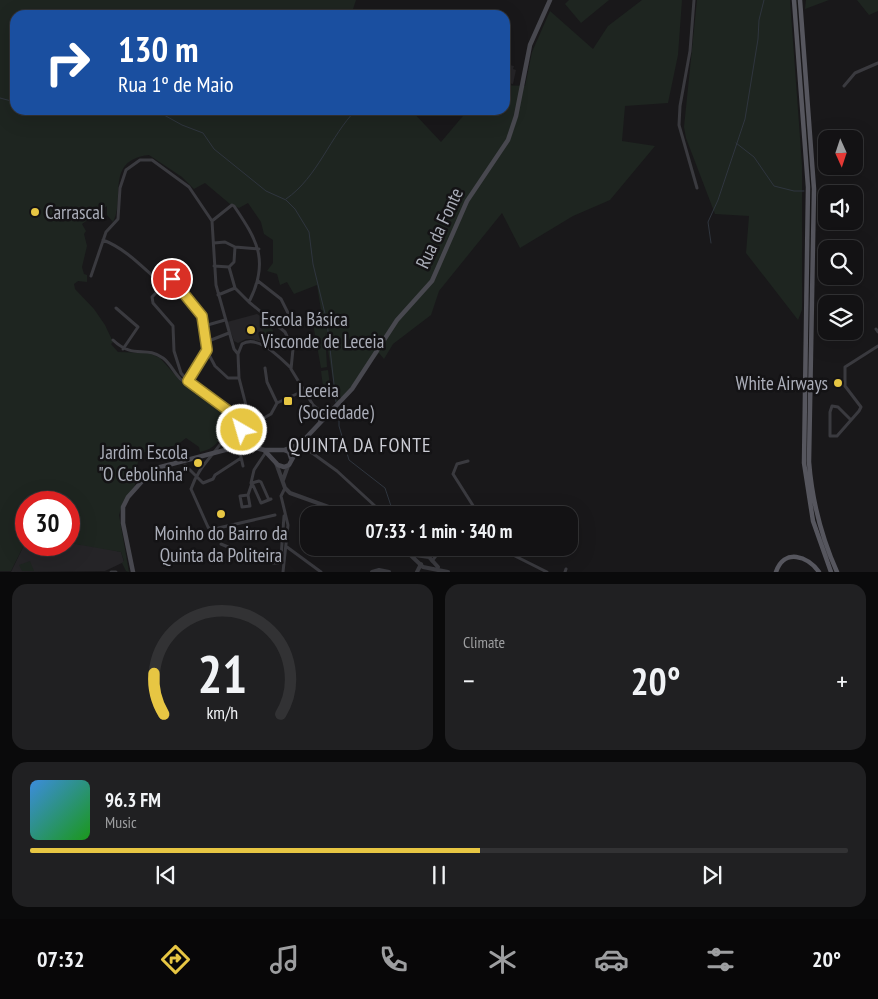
<!DOCTYPE html>
<html lang="en">
<head>
<meta charset="utf-8">
<style>
  body { margin:0; font-family:"PT Sans Narrow",sans-serif; background:#202022; color:#f1f3f6; height:100vh; display:flex; flex-direction:column; font-size:19px; white-space:nowrap }
  * { box-sizing:border-box; margin:0 }
  p { font-size:16px; color:#9d9ea0 }
  .icon { flex:none; width:28px; height:28px; fill:none; stroke:currentColor; stroke-width:2; stroke-linecap:round; stroke-linejoin:round }
  .map { position:relative; height:572px; overflow:hidden }
  .side { display:flex; flex-direction:column; gap:12px; padding:12px; background:#0a0a0b; flex:1 }
  .side>* { flex:none }
  .banner { position:absolute; left:10px; top:10px; width:500px; height:105px; border-radius:15px; box-shadow:0 5px 20px #0002,0 0 0 1px #323234; background:#1a4fa0; color:#fff; overflow:hidden }
  .needle { width:32px; rotate:177deg }
  .controls { position:absolute; left:818px; top:130px; display:grid; gap:10px }
  .controls a { display:grid; place-items:center; width:45px; height:45px; border-radius:10px; background:#131214; box-shadow:0 5px 20px #0002,0 0 0 1px #323234; font-size:25px }
  .speed { position:absolute; left:15px; top:491px; display:flex; gap:10px; font-size:25px; font-weight:700; text-align:center }
  .speed>* { display:grid; place-content:center; width:65px; height:65px; border-radius:50%; background:#131214; box-shadow:0 5px 20px #0002,0 0 0 1px #323234; line-height:1 }
  .speed .limit { border:8px solid #d22; background:#fff; color:#111 }
  .pin { position:absolute; display:grid; place-items:center; width:42px; height:42px; color:#fff; margin:-21px; border:2px solid #fff; border-radius:50%; box-shadow:0 1px 5px #0007 }
  .me { position:absolute; width:55px; margin:-28px; rotate:322deg; stroke-linejoin:round; filter:drop-shadow(0 0 4px #0008) }
  .turn { display:flex; align-items:center; gap:18px; height:105px; padding:0 25px; font-size:22px }
  .turn .icon { width:65px; height:65px; stroke-width:2.5 }
  .turn b { display:block; font-size:35px; line-height:42px }
  .big { font-size:38px; font-weight:600; line-height:1.1 }
  .side .card { flex:1; display:flex; flex-direction:column; justify-content:center; gap:8px; min-width:0; padding:0 18px; border-radius:15px; background:#202022 }
  .side .dial { align-items:center; gap:0 }
  .dial svg { height:130px; overflow:visible; fill:none; stroke:#323234; stroke-width:7; stroke-linecap:round; text-anchor:middle }
  .dial text { fill:#f1f3f6; stroke:none }
  .song { display:flex; align-items:center; gap:15px }
  .cover { width:60px; height:60px; border-radius:8px; background:linear-gradient(135deg,hsl(210 70% 55%),hsl(120 70% 35%)) }
  .played { height:5px; border-radius:2px; background:linear-gradient(90deg,#e7c643 55%,#323234 55%) }
  .keys { display:flex; justify-content:space-around; direction:ltr }
  .heat { display:flex; justify-content:space-between; align-items:center; font-size:28px; direction:ltr }
  .side .tiles { flex:1; display:grid; gap:12px; grid-template-columns:1fr 1fr }
  .card:last-child { grid-column:span 2 }
  .trip { position:absolute; left:300px; top:506px; width:278px; height:50px; border-radius:15px; background:#131214; box-shadow:0 5px 20px #0002,0 0 0 1px #323234; font-weight:600; line-height:50px; text-align:center }
  .tabs { display:flex; height:80px; justify-content:space-around; align-items:center; background:#080708; color:#9d9ea0 }
  .tabs .icon { width:35px; height:35px }
  .tabs .selected { color:#e7c643 }
  .tabs b { font-size:22px; color:#f1f3f6 }
  .map>svg:first-child { display:block }
</style>
</head>
<body>
<div class="map">
<svg width="878" height="572" viewBox="0 0 878 572">
  <rect width="100%" height="100%" fill="#19181a"/>
  <path fill="#252427" d="M509,65L514,66L513,69L516,70L513,84L505,82Z
    M257,314L270,322L275,338L262,342L251,339H246L238,343L234,341L227,322Z
    M26,541V545H69V543L93,546L121,552L124,562L105,571L11,572Z"/>
  <path fill="#1e2520" d="M0,0H356L351,15H15V110H411L441,142L468,110H505V85L525,86L532,52L550,11L593,49L608,26L642,0H682L678,55L668,103L625,106L622,141L655,146L610,200L573,216L520,248L502,213L439,291L431,315L393,344L384,359L379,353L337,405L325,332L327,367L321,368L313,324L323,322L317,285L294,294L287,282L280,285L277,274L267,271L273,263V240L264,234L261,222L248,203L239,208L230,204L205,183L194,189L182,177L149,155C104,160 126,200 113,222L107,215V206L82,224L86,231L84,234L87,246L82,267L84,274L87,275V282L78,281L74,284L75,289L94,309L105,325L113,342L111,344L118,352L149,353L160,358L185,386L193,388L229,414C224,433 220,448 200,452L199,447L186,438L177,445L141,453L137,465L135,485L123,502L119,515L129,572L126,571L122,563L124,561L121,552L69,543V502H26V541L11,571H0Z
    M569,0H609L581,23L565,4Z
    M697,0H790L802,165V310L798,320L746,253L749,216L715,214L686,138L684,127Z
    M806,0H829L805,9Z
    M857,0H878V11L869,15Z
    M270,323L274,335L266,339L261,326Z
    M328,370L331,393L324,394L321,371Z
    M30,561L34,571H22L19,565Z"/>
  <g fill="none" stroke-linecap="round" stroke-linejoin="round">
    <path stroke="#2f353e" stroke-width="1" d="M0,98L15,102
      M155,110L182,125L203,133L214,149L266,191L286,200L295,209L309,232L313,264L327,322L336,402
      M736,143L754,157L774,186L794,191H804
      M286,199C318,177 330,136 356,110
      M711,243L708,222L718,200L745,119L758,39L759,20L764,0
      M339,411V426L349,460L385,488L394,515
      M415,548L418,552"/>
    <path stroke="#3a3a3f" stroke-width="3" d="M694,0L690,51L680,106L679,125L697,188
      M844,86L855,73L878,63
      M212,221L232,205L234,206C257,240 270,261 249,302L235,288L229,267
      M103,240C127,249 145,270 164,286
      M214,243L225,242L235,247L259,249
      M214,266L229,267
      M229,267L234,262L235,247
      M186,269C173,276 162,286 152,297L153,303L173,326L174,351L181,373L191,385L230,412L242,430
      M91,276L106,232L118,219L120,188L126,170L140,160H152L189,187L212,221L216,285L234,349L238,354L239,378L251,425
      M172,279L202,316L207,350L188,381
      M258,281L281,299L290,317L275,323
      M218,295L235,288
      M249,302L285,332L293,349L291,369L313,405L327,417
      M116,308L138,327L123,349
      M204,326L225,320
      M876,329L878,332
      M113,340C134,360 145,345 163,358C173,365 177,382 190,384
      M206,342L229,333
      M207,351L215,366L228,378H239
      M238,354L242,344C258,334 280,358 291,368
      M265,368L267,382L277,403
      M277,403L303,391
      M317,410L320,423
      M851,420L838,407L832,406L830,412V436H837L859,411L861,407L845,386V367L878,346
      M248,428L251,447
      M244,447L242,430L271,414L277,403
      M239,448L243,466
      M299,448L308,450L337,471L375,506L374,515
      M468,461L457,464L453,474L479,515
      M185,465L203,483L213,479L215,475L241,458
      M251,483L254,470L266,452
      M248,495L240,496L242,507L250,506L248,495L252,483
      M269,500L261,482L259,481L252,483L261,503L271,499
      M213,533L214,529L275,515
      M217,539L208,527L191,489C198,468 210,459 221,443C227,435 229,425 232,416
      M221,544L235,550
      M287,547L321,572
      M506,548L513,555L547,572
      M241,552L251,556
      M257,559L267,562
      M432,561L442,548
      M273,563H278L281,557L284,516
      M111,572H116
      M283,572L288,525L281,496L285,488
      M565,572L566,569"/>
    <path stroke="#3a3a3f" stroke-width="4" d="M276,463L285,488L290,493L351,515
      M283,480L288,466
      M403,548L423,567L448,572
      M415,555L429,557L438,567
      M372,572L379,570L389,572
      M417,572L421,564"/>
    <path stroke="#48484f" stroke-width="4.5" d="M264,450L278,465L284,467L289,465L301,443L352,389L397,320L432,281L467,201L508,140L516,116L530,45L550,0
      M284,450L300,444
      M133,572L123,523V507L128,497L153,469L225,450L251,447L264,450H284L289,452L291,458"/>
    <path stroke="#56565e" stroke-width="4.5" d="M794,0L808,187L804,463L813,521L831,572
      M800,0L814,189L809,462C812,501 821,536 837,572
      M776,572C784,548 808,556 819,572"/>
  </g>
  <g fill="none" stroke-linecap="round" stroke-linejoin="round">
    <defs>
      <path id="route" d="M172,279L202,316L207,350L188,381L230,412L242,430"/>
    </defs>
    <use href="#route" stroke="#96812c" stroke-width="12"/>
    <use href="#route" stroke="#e7c643" stroke-width="9"/>
  </g>
  <g fill="#e7c643" stroke="#141315" stroke-width="2">
    <circle cx="35" cy="212" r="5"/>
    <circle cx="251" cy="330" r="5"/>
    <circle cx="838" cy="383" r="5"/>
    <rect x="283" y="396" width="10" height="10" rx="2.5"/>
    <circle cx="198" cy="463" r="5"/>
    <circle cx="221" cy="514" r="5"/>
  </g>
  <g text-anchor="middle" dominant-baseline="central" stroke-width="5" stroke-linejoin="round" paint-order="stroke">
    <g font-size="19" fill="#abaeb9" stroke="#141315" text-anchor="start">
      <text x="45" y="212">Carrascal</text>
      <text x="261" y="319">Escola Básica<tspan x="261" dy="22">Visconde de Leceia</tspan></text>
      <text x="828" y="383" text-anchor="end">White Airways</text>
      <text x="298" y="390">Leceia<tspan x="298" dy="22">(Sociedade)</tspan></text>
      <text x="188" y="452" text-anchor="end">Jardim Escola<tspan x="188" dy="22">"O Cebolinha"</tspan></text>
      <text x="221" y="533" text-anchor="middle">Moinho do Bairro da<tspan x="221" dy="22">Quinta da Politeira</tspan></text>
    </g>
    <g font-size="19" fill="#abaeb9" stroke="#141315">
      <text transform="translate(439 228) rotate(-65)">Rua da Fonte</text>
    </g>
    <g font-size="20" letter-spacing="1" fill="#cccdd5" stroke="#141315">
      <text x="360" y="445">QUINTA DA FONTE</text>
    </g>
  </g>
</svg>
<div class="controls">
<a><svg class="needle" viewBox="-14 -14 28 28"><path d="M0-13l5 13h-10z" fill="#e53935"/><path d="M0 13l5-13h-10z" fill="#9d9ea0"/></svg></a>
<a><svg class="icon" aria-label="sound" viewBox="0 0 24 24"><path d="M4 9h4l5-4v14l-5-4H4zM17 9q2 3 0 6"/></svg></a>
<a><svg class="icon" aria-label="search" viewBox="0 0 24 24"><circle cx="10" cy="10" r="6"/><path d="M15 15l6 6"/></svg></a>
<a><svg class="icon" aria-label="layers" viewBox="0 0 24 24"><path d="M12 4l9 5-9 5-9-5zM3 14l9 5 9-5"/></svg></a>
</div>
<div class="speed"><div class="limit">30</div></div>
<div class="pin" style="left:172px;top:279px;background:#d93025"><svg class="icon" aria-label="arrive" viewBox="0 0 24 24"><path d="M6 21V4h12l-3 4 3 4H6"/></svg></div>
<svg class="me" style="left:242px;top:430px" viewBox="-20 -20 40 40"><circle r="17" fill="#e7c643" stroke="#fff" stroke-width="3"/><path d="M0-11L8 9 0 5-8 9z" fill="#fff"/></svg>
<div class="trip">07:33 · 1 min · 340 m</div>
<div class="banner">
<div class="turn"><svg class="icon" aria-label="right" viewBox="0 0 24 24"><path d="M7 20v-9h11M14 6l5 5-5 5"/></svg><div><b>130 m</b>Rua 1º de Maio</div></div>
</div>
</div>
<section class="side">
<div class="tiles">
<div class="card dial"><svg viewBox="0 0 100 80">
<path d="M14 69A42 42 0 1 1 86 69"/>
<path d="M14 69A42 42 0 0 1 8 44" stroke="#e7c643"/>
<text x="50" y="56" font-size="32" font-weight="700">21</text>
<text x="50" y="72" font-size="11">km/h</text>
</svg></div>
<div class="card"><p>Climate</p>
<div class="heat"><a>−</a><b class="big">20°</b><a>+</a></div>
</div>
<div class="card">
<div class="song"><i class="cover"></i><div><b>96.3 FM</b><p>Music</p></div></div>
<div class="played"></div>
<div class="keys"><svg class="icon" aria-label="previous" viewBox="0 0 24 24"><path d="M18 5L8 12l10 7zM5 5v14"/></svg><svg class="icon" aria-label="pause" viewBox="0 0 24 24"><path d="M8 5v14M16 5v14"/></svg><svg class="icon" aria-label="next" viewBox="0 0 24 24"><path d="M6 5l10 7-10 7zM19 5v14"/></svg></div>
</div>
</div>
</section>
<nav class="tabs">
<b>07:32</b>
<svg class="icon selected" aria-label="directions" viewBox="0 0 24 24"><path d="M12 3l9 9-9 9-9-9zM9 14v-3h6M13 9l2 2-2 2"/></svg>
<svg class="icon" aria-label="music" viewBox="0 0 24 24"><path d="M9 18V5l10-2v13"/><circle cx="6" cy="18" r="3"/><circle cx="16" cy="16" r="3"/></svg>
<svg class="icon" aria-label="phone" viewBox="0 0 24 24"><path d="M5 4h4l2 5-3 2q2 4 5 5l2-3 5 2v4C11 20 4 13 5 4z"/></svg>
<svg class="icon" aria-label="climate" viewBox="0 0 24 24"><path d="M12 3v18M4 7l16 10M4 17L20 7"/></svg>
<svg class="icon" aria-label="car" viewBox="0 0 24 24"><path d="M5 17H2v-5l4-1 3-4h7l3 4 3 1v5h-3M9 17h6M6 11h13"/><circle cx="7" cy="17" r="2"/><circle cx="17" cy="17" r="2"/></svg>
<svg class="icon" aria-label="filters" viewBox="0 0 24 24"><path d="M4 7h16M4 17h16"/><circle cx="9" cy="7" r="2"/><circle cx="15" cy="17" r="2"/></svg>
<b>20°</b>
</nav>
</body>
</html>
